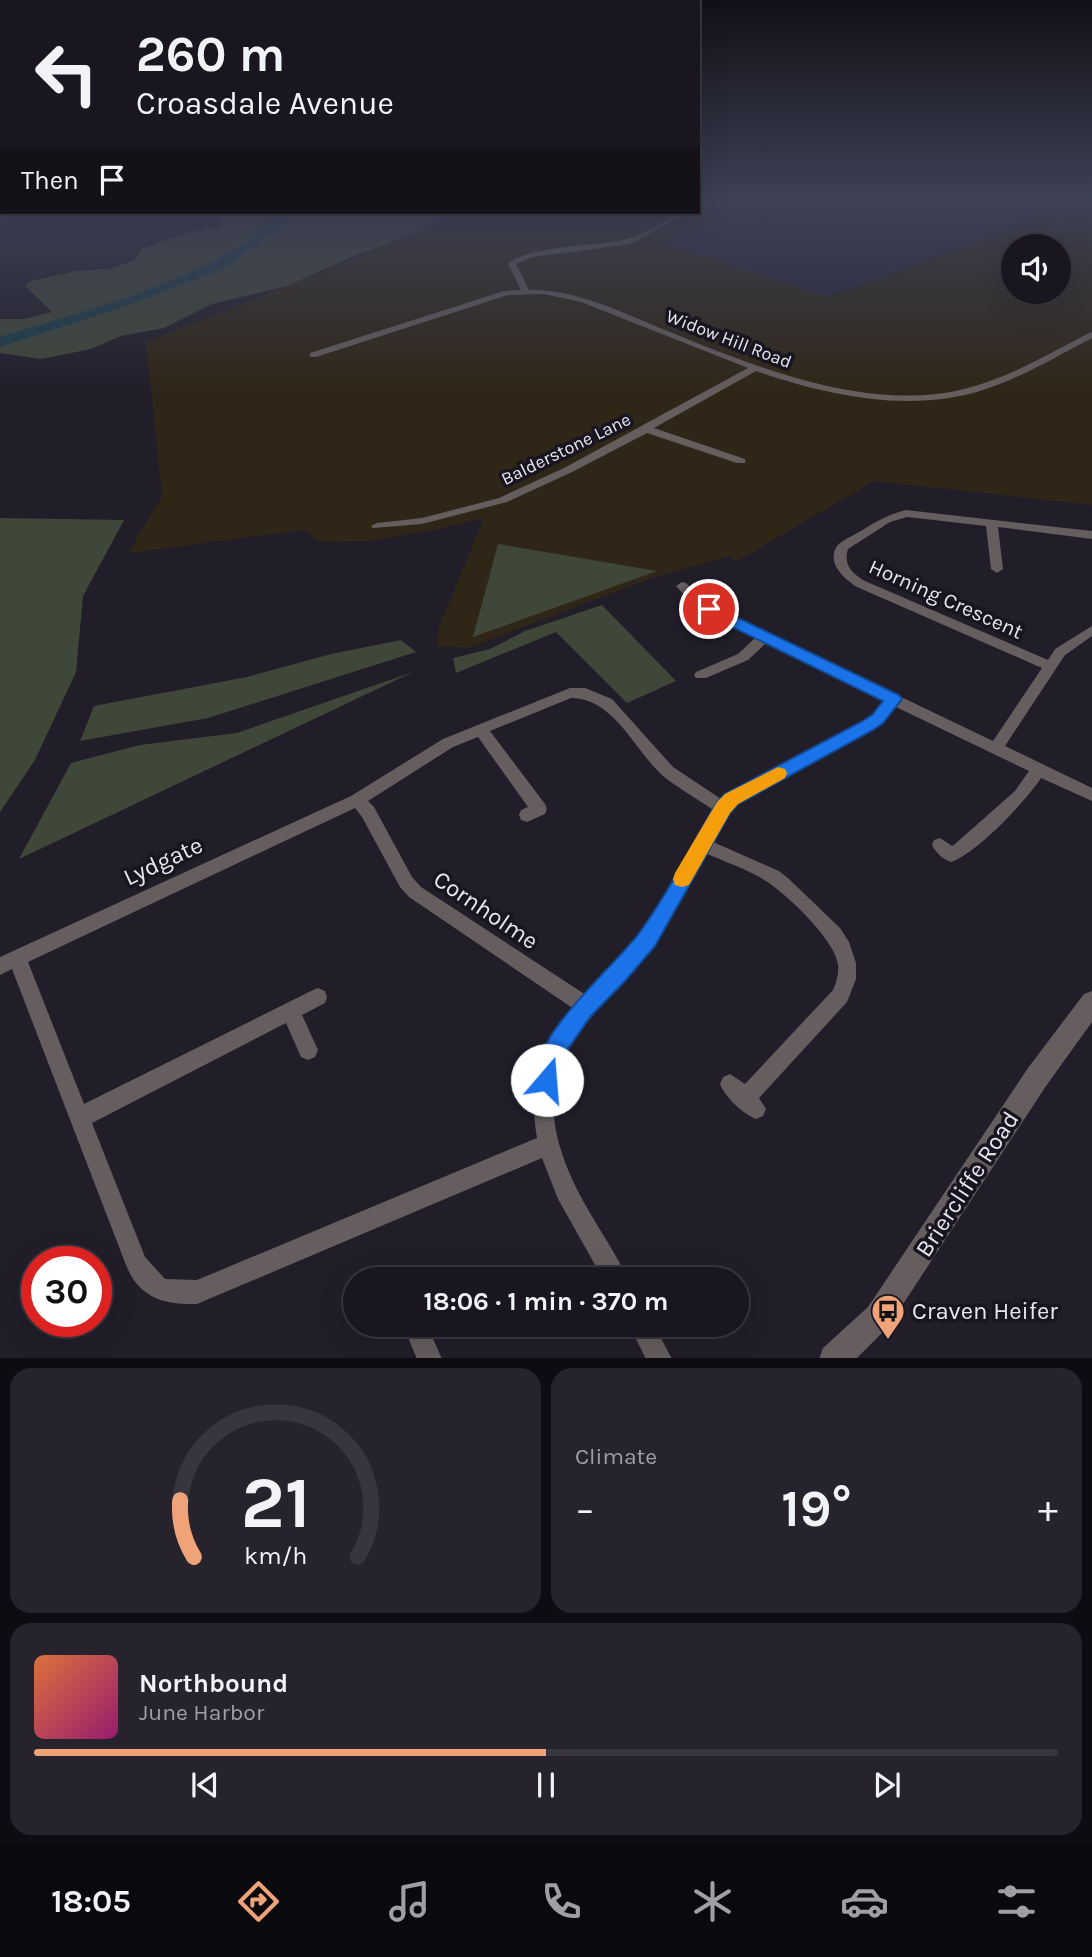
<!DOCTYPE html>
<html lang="en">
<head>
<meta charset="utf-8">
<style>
  body { margin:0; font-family:Karla,sans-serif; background:#26232d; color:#f1f3f6; height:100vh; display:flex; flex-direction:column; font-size:26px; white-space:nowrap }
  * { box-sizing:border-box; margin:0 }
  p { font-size:23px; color:#9f9fa5 }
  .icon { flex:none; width:38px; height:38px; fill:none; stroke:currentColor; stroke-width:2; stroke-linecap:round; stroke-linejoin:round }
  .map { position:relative; height:1358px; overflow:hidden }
  .side { display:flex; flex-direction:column; gap:10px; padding:10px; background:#0e0c12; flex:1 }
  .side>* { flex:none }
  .guide { position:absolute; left:0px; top:0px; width:700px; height:214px; box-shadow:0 7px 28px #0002,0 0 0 2px #37353e; background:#191620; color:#f1f3f6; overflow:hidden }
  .buttons { position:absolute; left:1001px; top:234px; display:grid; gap:14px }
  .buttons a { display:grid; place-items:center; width:70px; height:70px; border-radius:50%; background:#191620; box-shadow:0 7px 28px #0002,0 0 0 2px #37353e; font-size:35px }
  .speed { position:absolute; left:21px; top:1246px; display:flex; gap:14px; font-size:35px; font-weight:700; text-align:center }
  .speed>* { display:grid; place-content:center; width:91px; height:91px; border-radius:50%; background:#191620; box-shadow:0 7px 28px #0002,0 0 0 2px #37353e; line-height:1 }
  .speed .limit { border:10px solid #d22; background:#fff; color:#111 }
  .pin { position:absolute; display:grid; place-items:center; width:60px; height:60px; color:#fff; margin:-30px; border:4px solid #fff; border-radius:50%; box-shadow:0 2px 7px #0007 }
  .me { position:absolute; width:77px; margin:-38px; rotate:18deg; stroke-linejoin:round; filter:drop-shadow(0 0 5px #0008) }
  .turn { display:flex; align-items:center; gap:24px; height:147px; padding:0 21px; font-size:32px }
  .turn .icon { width:91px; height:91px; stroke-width:2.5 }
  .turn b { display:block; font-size:49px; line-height:60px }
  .then { display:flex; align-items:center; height:66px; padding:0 21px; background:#0003; gap:14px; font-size:26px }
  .big { font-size:52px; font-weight:700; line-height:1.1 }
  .side .widget { flex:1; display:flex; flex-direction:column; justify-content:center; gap:10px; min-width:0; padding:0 24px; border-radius:21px; background:#26232d }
  .side .dial { align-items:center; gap:0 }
  .dial svg { height:182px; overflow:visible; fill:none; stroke:#37353e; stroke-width:7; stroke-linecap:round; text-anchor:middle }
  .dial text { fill:#f1f3f6; stroke:none }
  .song { display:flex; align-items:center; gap:21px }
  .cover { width:84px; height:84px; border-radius:10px; background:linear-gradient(135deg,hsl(20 70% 55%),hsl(320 70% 35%)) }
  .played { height:7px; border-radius:4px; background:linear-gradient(90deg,#f0a279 50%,#37353e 50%) }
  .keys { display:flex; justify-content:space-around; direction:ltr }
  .heat { display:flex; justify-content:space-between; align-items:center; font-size:38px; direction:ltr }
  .side .tiles { flex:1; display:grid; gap:10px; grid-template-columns:1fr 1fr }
  .widget:last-child { grid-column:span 2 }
  .trip { position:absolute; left:343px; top:1267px; width:406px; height:70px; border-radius:35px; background:#191620; box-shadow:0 7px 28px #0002,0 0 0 2px #37353e; font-weight:700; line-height:70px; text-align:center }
  .dock { display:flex; height:112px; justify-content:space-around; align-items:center; background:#0a090d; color:#9f9fa5 }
  .dock .icon { width:49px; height:49px }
  .dock .current { color:#f0a279 }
  .dock b { font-size:32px; color:#f1f3f6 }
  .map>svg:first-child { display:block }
</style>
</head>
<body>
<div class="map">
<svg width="1092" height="1359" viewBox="0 0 1092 1359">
  <rect width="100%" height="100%" fill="#211e2a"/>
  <path fill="#302617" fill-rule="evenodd" d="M698,202H743L667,244L834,296L1081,202H1092V505L874,481L737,561L729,556L649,579L468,648L437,646L439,627L484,518L429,531L368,541L321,542L303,530L128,553L162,496L146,342L452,220L459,212H698ZM1013,247H1059V292H1013Z"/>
  <path fill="#292537" d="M744,202H1080L828,297L665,244Z"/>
  <path fill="#3f4739" d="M224,212H446L422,231L354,256L287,286L212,304L164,328L121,336L91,349L41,359L0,353V319H24L52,312L25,286L31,281L76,271L110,269L135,260L141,249L186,233L219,227L223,224L216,218Z
    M0,518L124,520L83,596L76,672L35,760L0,812Z
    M498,544L657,571L473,637Z
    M602,605L676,681L627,703L556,632L456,673L453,658L490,649L525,631Z
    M401,640L416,652L208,718L80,741L94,706L247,677L331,654Z
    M413,672L19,859L71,763L140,745L237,733Z"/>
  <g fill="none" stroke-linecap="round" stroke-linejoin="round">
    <path fill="#1b3d47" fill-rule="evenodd" d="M278,212H290L275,231L223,269L120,308L0,347V337C81,311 223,278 278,212Z"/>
    <path fill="#655d5e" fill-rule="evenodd" d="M698,202H707L698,207Z
      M681,212H689L631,244L533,257L516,264L529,290C578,289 625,314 670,332C758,368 872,414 968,388C1011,377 1050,353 1089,333L1092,332V338C1057,356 1023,377 986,389C912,414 828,396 756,371L654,428L745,459V463H737L647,433L572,472L507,502L422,524L373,528L371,526L377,523L422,518L499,498L564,468L748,368L581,302L544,294L508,295L316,357H310V353L504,291L521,290L508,264C526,246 595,246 623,240C643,236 663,221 681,212Z
      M906,510L1092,531V539L998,527L1003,569L997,573L991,569L986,526L907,517L890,522L848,549C843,565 852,573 865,581L1048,660L1055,649L1092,626V636L1065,655L1005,746L1092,788V801L1041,778C1025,802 978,852 951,862C943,859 936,853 932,845L934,840L940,838L952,846L955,844L1015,791L1029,771L896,707L882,723L872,730L742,800L728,813L711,841L779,871L789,879L840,928L849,942L856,963V979L847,1002L759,1098L766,1109L763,1116L756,1119C743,1114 725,1097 720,1084L723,1077L730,1074L745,1084L833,990C837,981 839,973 838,964C835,940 788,896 769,883C750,870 725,862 705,853C688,885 674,917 652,946C604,1011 532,1054 560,1147C569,1178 585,1205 602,1233C611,1248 621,1263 627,1279H603L558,1199L542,1158L197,1304C164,1305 139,1298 126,1265L12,969L0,975V957L351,796L443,739L570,688H585L612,699L673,767L721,799L741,785L862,722L872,715L884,701L766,643L748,660L706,678H696L694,675L696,672L738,654L755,638L693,605L676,586L682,582L686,583L703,599L728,614L993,741L1042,668L857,587C844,579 826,563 837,546C842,540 854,535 861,531C875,522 889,514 906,510ZM571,698C614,698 634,750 663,776C678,788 696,798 712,809L649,922L626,952L586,995L421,887L412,877L374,807L368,801L453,747L478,737L528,807L521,810L519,815L521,820L527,822L545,814L547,809L545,804L490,731ZM355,808L362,817L400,887L409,897L574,1009C541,1049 528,1087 537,1138L197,1280L165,1279L145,1257L92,1123L286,1023L301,1057L308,1060L315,1057L318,1050L302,1015L325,1003L327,997L325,991L318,988L311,991L84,1104L28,962Z
      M407,1325H427L442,1359H417L405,1330Z
      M629,1325H654L672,1359H646Z"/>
    <path fill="#655d5e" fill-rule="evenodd" d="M1092,991V1022L1046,1086L888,1327L856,1359H819L823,1348L868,1307L1028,1068L1084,994Z"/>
  </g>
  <linearGradient id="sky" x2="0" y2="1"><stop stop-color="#121017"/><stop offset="0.51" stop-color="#3d4155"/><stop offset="1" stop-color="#3d4155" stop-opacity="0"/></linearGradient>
  <rect width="1092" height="393" fill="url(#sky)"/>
  <path fill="#1a73e8" stroke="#114b97" stroke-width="2" d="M709,604L899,695L902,699L883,723L873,730L738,804L730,813L655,946L625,981L590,1017L568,1049L555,1089L547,1092L538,1089C520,1043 616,966 640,932C669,892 692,845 717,802L725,794L861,722L872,715L883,701L704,613L702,609L704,606Z"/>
  <path fill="#f59e0b" d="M778,767L785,769L787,773L785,778L738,804L730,813L689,885L682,887L675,885L673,879L675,873L717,802L725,794Z"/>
  <defs>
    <symbol id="bus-pin" viewBox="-11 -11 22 30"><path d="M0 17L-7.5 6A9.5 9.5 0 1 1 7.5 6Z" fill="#f0a279" stroke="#181521"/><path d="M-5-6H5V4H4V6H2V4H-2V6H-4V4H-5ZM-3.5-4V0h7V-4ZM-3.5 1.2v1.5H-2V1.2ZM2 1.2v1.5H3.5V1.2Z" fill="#111"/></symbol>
  </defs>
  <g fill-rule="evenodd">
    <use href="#bus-pin" x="869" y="1292" width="38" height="52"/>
  </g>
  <g text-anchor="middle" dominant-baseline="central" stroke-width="7" stroke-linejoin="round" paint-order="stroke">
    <g font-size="18" fill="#e7e6ee" stroke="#181521">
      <text transform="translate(729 339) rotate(21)">Widow Hill Road</text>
      <text transform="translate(566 449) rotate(-26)">Balderstone Lane</text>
    </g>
    <g font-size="21" fill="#e7e6ee" stroke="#181521">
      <text transform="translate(946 599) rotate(24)">Horning Crescent</text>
    </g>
    <g font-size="24" fill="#e7e6ee" stroke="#181521">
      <text transform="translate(163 861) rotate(-25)">Lydgate</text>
      <text transform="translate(486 910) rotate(34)">Cornholme</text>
      <text transform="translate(967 1184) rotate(-57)">Briercliffe Road</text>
    </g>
    <g font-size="24" fill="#e7e6ee" stroke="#181521" text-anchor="start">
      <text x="912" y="1311">Craven Heifer</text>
    </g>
  </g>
</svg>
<div class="buttons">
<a><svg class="icon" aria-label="sound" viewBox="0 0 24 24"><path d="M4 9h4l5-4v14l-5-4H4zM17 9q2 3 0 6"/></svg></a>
</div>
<div class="speed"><div class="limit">30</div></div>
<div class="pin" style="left:709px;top:609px;background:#d93025"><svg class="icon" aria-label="arrive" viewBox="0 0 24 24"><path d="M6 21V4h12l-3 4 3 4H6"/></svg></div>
<svg class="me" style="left:547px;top:1080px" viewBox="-20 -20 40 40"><circle r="19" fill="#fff"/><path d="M0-13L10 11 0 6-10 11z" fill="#1a73e8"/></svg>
<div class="trip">18:06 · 1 min · 370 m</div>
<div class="guide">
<div class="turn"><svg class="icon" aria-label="left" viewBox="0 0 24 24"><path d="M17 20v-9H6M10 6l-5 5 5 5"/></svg><div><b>260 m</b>Croasdale Avenue</div></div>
<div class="then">Then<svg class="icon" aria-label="arrive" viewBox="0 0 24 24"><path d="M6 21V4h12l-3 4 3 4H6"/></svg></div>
</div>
</div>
<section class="side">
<div class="tiles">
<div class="widget dial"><svg viewBox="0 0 100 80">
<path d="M14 69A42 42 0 1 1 86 69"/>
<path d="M14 69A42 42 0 0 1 8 44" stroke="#f0a279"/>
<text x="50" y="56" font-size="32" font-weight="700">21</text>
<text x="50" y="72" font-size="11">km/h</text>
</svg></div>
<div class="widget"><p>Climate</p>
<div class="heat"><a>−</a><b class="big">19°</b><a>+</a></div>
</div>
<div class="widget">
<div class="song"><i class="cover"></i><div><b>Northbound</b><p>June Harbor</p></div></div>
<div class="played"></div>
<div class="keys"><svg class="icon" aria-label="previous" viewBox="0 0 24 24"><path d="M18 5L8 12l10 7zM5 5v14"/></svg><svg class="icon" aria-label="pause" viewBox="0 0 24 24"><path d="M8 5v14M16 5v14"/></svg><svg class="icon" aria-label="next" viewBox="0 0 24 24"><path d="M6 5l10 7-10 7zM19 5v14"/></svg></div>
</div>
</div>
</section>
<nav class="dock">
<b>18:05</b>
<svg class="icon current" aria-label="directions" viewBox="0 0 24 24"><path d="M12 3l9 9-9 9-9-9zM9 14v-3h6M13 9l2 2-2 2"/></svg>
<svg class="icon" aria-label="music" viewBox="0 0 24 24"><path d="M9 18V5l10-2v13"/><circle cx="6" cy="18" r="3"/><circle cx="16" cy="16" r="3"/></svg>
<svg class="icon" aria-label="phone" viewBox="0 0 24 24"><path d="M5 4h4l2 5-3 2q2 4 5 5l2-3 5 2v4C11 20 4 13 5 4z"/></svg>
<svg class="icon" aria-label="climate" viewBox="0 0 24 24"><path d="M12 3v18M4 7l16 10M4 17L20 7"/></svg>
<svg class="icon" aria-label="car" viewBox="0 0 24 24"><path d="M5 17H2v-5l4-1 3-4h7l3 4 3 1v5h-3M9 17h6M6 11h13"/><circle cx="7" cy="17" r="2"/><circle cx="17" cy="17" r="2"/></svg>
<svg class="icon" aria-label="filters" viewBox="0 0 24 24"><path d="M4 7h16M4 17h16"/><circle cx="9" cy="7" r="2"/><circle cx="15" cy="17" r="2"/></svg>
</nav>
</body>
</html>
